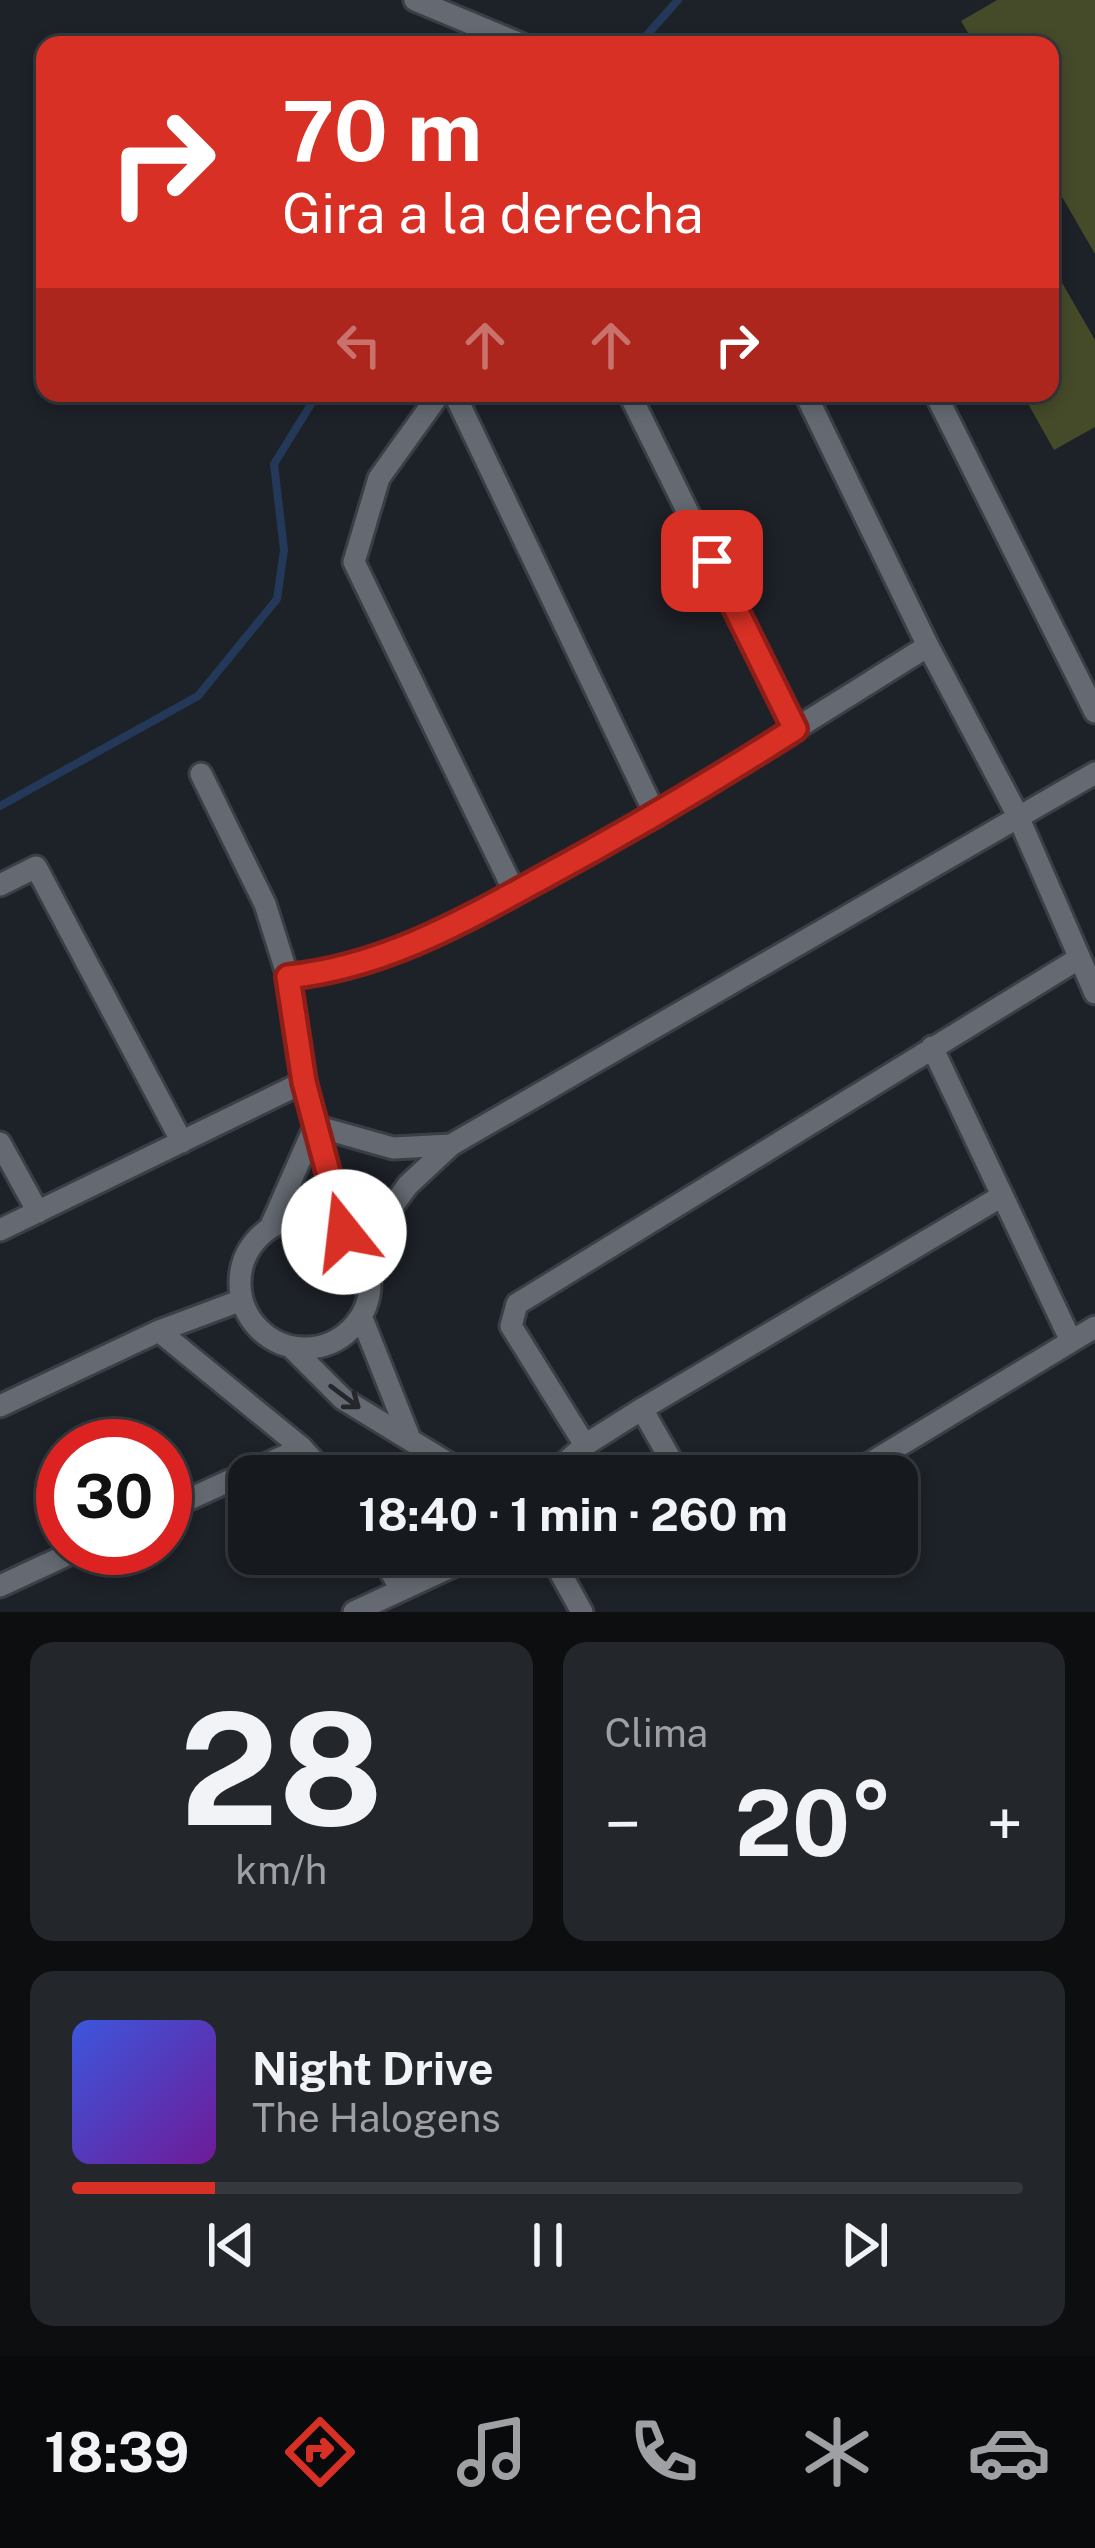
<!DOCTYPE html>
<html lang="es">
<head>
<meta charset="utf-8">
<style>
  body { margin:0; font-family:"Public Sans",sans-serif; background:#23262b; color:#f1f3f6; height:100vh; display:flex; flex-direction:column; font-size:45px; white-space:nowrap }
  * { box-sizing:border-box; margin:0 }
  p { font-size:39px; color:#9ea0a4 }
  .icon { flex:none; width:66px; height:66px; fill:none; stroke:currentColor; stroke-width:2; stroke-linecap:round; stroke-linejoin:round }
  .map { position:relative; height:1612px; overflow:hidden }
  .side { display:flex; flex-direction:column; gap:30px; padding:30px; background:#0c0e10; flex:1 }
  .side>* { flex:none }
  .banner { position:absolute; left:36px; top:36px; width:1023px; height:366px; border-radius:24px; box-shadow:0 6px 18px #0003,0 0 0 3px #35383c; background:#d93025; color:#fff; overflow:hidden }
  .speed { position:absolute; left:36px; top:1419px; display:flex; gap:24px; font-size:60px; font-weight:700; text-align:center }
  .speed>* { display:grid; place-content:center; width:156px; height:156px; border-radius:50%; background:#16191e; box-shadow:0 6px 18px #0003,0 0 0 3px #35383c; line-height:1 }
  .speed .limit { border:18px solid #d22; background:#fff; color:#111 }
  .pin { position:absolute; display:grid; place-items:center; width:102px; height:102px; color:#fff; margin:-51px; border-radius:24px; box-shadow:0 6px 18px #0006 }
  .me { position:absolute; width:132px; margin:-66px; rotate:344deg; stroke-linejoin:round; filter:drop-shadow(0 0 9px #0008) }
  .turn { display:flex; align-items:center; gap:42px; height:252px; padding:0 48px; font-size:54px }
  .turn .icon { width:156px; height:156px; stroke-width:2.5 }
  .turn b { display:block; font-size:84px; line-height:102px }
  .lanes { display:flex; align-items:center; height:114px; padding:0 48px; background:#0003; justify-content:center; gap:60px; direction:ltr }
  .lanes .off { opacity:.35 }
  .big { font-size:90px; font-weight:700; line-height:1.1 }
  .side .tile { flex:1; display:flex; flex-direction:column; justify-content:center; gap:18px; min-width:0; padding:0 42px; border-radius:24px; background:#23262b }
  .side .dial { align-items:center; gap:0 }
  .dial b { font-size:156px; line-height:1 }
  .song { display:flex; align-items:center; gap:36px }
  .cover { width:144px; height:144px; border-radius:18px; background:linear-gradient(135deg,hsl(230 70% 55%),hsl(280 70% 35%)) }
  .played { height:12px; border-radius:6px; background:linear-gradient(90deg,#d93025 15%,#35383c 15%) }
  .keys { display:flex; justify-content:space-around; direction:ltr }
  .heat { display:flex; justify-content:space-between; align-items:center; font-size:66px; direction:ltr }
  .side .tiles { flex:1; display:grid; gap:30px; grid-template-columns:1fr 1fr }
  .tile:last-child { grid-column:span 2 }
  .trip { position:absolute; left:228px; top:1455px; width:690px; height:120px; border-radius:24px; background:#16191e; box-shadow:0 6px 18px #0003,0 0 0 3px #35383c; font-weight:700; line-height:120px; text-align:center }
  .tab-bar { display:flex; height:192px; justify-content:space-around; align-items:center; background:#090a0c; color:#9ea0a4 }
  .tab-bar .icon { width:84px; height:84px }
  .tab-bar .active { color:#d93025 }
  .tab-bar b { font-size:54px; color:#f1f3f6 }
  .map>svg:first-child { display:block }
</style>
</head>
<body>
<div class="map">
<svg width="1095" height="1612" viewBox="0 0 1095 1612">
  <rect width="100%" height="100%" fill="#1d2128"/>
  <path fill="#454a29" d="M997,0H1095V254L1050,176V45H975L961,21Z
    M1057,274L1095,340V427L1054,450L1022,393H1050V277Z"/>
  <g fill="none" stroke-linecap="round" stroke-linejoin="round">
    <path stroke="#243959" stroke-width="8" d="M638,45L678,0
      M0,806L198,696L277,599L284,550L274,464L318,393"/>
    <defs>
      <path id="street" d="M415,0L523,45
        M440,393L379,478L354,562L515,893
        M454,393L656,816
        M629,393L795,729
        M805,393L928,646
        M935,393L1095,712
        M201,774L265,904L288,977L304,1082L344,1231
        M0,885L36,867L182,1142
        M288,977C389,965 471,917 558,869C685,800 806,722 928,646L1017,814L1095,993
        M932,1047L1071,1341
        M315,1126L393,1148L451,1145
        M0,1143L38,1212
        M240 1283a65 65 0 1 1 130 0a65 65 0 1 1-130 0Z
        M270,1228L315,1126
        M0,1230L304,1082
        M361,1249L408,1185L451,1145L1095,773
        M361,1316L408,1434
        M159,1331L302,1448L327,1476
        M291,1347L343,1399L469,1476
        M0,1406L159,1331L242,1300
        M642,1409L680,1476
        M585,1445L511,1326L517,1304L1078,959
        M550,1476L585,1445L642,1409L1002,1196
        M849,1476L1095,1327
        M165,1510L302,1448
        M381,1554L401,1590
        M550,1554L582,1612
        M0,1586L82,1548
        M354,1612L468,1559"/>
    </defs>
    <use href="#street" stroke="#3b3e44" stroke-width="27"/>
    <use href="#street" stroke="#656a72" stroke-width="21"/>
  </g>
  <defs><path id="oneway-shaft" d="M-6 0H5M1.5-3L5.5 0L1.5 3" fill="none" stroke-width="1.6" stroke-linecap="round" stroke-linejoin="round" transform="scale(3)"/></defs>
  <use stroke="#25272b" href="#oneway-shaft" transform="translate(345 1397) rotate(37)"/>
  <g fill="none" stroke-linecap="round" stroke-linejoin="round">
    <defs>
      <path id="route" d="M344,1232L304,1082L288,977C383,967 460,923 542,878C629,831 712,782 795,729L712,561"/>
    </defs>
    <use href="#route" stroke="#8d1f18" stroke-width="30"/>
    <use href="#route" stroke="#d93025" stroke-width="21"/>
  </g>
</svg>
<div class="speed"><div class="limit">30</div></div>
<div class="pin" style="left:712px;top:561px;background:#d93025"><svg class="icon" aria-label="arrive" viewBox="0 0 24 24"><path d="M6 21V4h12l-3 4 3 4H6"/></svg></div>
<svg class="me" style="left:344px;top:1232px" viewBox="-20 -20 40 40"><circle r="19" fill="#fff"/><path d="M0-13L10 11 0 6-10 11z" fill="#d93025"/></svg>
<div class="trip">18:40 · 1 min · 260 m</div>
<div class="banner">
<div class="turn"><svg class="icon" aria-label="right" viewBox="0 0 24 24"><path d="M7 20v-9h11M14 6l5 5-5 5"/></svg><div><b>70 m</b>Gira a la derecha</div></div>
<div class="lanes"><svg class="icon off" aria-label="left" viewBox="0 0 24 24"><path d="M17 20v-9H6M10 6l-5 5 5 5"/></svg><svg class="icon off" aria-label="ahead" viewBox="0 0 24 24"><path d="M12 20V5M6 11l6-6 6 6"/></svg><svg class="icon off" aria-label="ahead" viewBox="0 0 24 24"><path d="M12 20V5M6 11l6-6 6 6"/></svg><svg class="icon" aria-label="right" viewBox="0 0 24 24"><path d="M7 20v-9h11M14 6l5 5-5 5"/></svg></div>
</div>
</div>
<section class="side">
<div class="tiles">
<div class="tile dial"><b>28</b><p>km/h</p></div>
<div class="tile"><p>Clima</p>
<div class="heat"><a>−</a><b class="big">20°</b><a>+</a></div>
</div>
<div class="tile">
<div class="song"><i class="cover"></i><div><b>Night Drive</b><p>The Halogens</p></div></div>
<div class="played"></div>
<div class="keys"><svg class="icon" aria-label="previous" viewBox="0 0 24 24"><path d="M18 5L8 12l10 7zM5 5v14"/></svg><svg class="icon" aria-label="pause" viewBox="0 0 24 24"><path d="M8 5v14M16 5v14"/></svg><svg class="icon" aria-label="next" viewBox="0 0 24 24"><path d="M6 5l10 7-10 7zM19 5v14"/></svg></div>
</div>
</div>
</section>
<nav class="tab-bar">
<b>18:39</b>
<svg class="icon active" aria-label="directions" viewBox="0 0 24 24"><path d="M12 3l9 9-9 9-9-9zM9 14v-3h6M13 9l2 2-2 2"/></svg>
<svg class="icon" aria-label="music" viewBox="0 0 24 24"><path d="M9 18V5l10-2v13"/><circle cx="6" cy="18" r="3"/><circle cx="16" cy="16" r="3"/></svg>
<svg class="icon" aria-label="phone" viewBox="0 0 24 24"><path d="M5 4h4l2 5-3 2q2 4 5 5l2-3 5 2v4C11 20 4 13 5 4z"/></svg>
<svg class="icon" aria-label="climate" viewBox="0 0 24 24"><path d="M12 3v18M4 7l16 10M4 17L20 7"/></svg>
<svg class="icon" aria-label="car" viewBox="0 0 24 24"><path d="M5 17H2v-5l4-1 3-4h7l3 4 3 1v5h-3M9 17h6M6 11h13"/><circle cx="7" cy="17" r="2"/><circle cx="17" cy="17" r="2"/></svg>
</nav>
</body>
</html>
